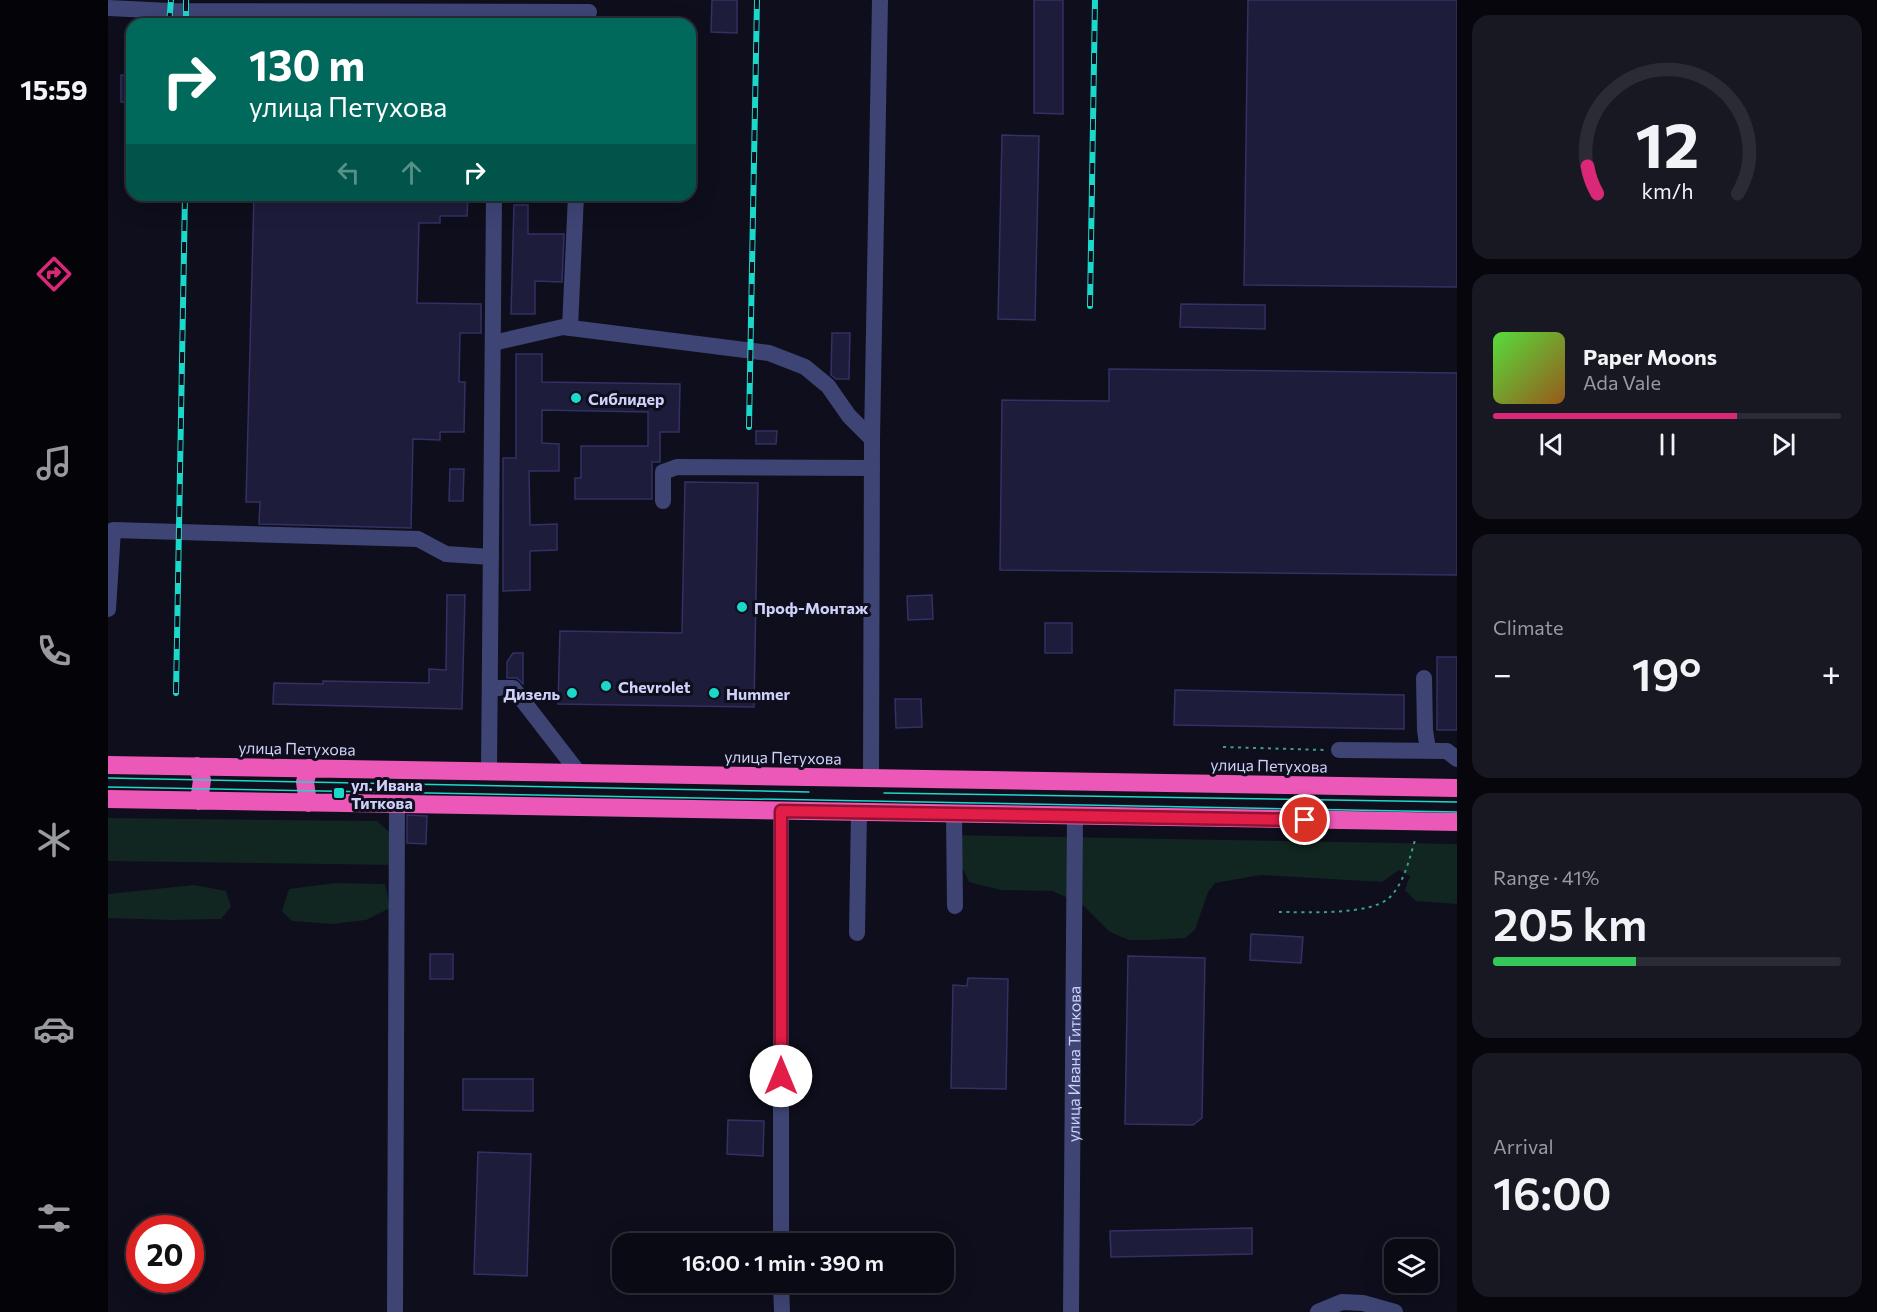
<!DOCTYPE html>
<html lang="en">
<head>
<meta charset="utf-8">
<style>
  body { margin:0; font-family:Commissioner,sans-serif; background:#181822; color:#f1f3f6; height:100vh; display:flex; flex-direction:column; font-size:22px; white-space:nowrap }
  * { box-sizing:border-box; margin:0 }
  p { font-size:20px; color:#999aa0 }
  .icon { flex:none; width:33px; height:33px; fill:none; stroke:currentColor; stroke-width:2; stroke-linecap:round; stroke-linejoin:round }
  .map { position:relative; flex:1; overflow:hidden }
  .drawer { display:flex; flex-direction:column; gap:15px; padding:15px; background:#06060c; width:420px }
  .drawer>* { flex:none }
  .top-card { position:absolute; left:18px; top:18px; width:570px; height:183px; border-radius:18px; box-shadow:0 6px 24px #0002,0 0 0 2px #2a2b34; background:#00695c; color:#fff; overflow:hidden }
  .fabs { position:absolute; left:1276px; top:1239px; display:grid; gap:12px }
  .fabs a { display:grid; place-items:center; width:54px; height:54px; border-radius:12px; background:#0a0a15; box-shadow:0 6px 24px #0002,0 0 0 2px #2a2b34; font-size:30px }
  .speed { position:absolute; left:18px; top:1215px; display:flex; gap:12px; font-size:30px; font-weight:700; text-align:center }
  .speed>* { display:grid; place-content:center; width:78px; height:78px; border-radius:50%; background:#0a0a15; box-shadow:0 6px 24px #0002,0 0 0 2px #2a2b34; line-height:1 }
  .speed .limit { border:9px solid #d22; background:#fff; color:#111 }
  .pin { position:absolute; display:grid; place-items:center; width:51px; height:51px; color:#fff; margin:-26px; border:3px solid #fff; border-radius:50%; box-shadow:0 2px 6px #0007 }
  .me { position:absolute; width:66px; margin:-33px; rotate:0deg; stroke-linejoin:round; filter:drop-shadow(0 0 4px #0008) }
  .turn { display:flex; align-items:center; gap:21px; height:126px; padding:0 24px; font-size:27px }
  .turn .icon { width:78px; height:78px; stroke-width:2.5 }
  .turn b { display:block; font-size:42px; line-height:51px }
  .lanes { display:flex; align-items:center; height:57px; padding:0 24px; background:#0003; justify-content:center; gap:30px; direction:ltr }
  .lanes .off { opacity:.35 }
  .big { font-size:45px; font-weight:600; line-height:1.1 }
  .drawer .card { flex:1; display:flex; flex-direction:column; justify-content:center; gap:9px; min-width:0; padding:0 21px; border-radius:18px; background:#181822 }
  .drawer .dial { align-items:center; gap:0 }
  .dial svg { height:156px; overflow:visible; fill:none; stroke:#2a2b34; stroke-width:7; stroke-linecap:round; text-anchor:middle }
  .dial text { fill:#f1f3f6; stroke:none }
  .song { display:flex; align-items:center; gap:18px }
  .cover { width:72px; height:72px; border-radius:9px; background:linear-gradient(135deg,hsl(110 70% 55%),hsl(30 70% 35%)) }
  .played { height:6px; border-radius:3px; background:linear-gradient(90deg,#db2777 70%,#2a2b34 70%) }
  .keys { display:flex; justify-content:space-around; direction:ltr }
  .heat { display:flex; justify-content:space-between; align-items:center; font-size:33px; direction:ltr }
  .charge { height:9px; border-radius:4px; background:linear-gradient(90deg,#34c759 41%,#2a2b34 0) }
  .trip { position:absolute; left:504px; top:1233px; width:342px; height:60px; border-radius:18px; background:#0a0a15; box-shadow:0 6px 24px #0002,0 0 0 2px #2a2b34; font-weight:600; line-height:60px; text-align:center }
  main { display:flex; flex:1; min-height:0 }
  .tab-bar { display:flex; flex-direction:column; width:108px; justify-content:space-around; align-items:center; background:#040408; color:#999aa0 }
  .tab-bar .icon { width:42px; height:42px }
  .tab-bar .active { color:#db2777 }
  .tab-bar b { font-size:27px; color:#f1f3f6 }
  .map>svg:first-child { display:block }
</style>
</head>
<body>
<main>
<nav class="tab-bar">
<b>15:59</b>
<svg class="icon active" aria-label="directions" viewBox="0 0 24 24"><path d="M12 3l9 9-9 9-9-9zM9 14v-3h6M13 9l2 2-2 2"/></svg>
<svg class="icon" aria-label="music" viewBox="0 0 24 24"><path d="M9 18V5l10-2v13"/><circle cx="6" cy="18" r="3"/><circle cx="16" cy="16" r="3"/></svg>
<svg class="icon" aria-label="phone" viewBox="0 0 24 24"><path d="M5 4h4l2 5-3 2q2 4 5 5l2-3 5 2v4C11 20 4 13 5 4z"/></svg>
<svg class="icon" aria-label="climate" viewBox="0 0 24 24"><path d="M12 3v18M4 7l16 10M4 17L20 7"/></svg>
<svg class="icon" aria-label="car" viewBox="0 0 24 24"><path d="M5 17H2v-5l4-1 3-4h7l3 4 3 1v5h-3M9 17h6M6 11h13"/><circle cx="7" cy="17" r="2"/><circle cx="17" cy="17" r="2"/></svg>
<svg class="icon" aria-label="filters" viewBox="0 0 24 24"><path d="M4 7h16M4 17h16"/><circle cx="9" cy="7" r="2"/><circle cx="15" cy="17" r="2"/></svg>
</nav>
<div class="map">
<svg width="1349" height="1312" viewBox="0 0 1349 1312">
  <rect width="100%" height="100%" fill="#0e0e1c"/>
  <path fill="#112521" d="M0,818L269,821L287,837V865L0,861Z
    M839,835L1349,844V904L1308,901L1297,890L1302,876L1291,870L1274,882L1153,875L1107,883L1100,892L1087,930L1077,938L1043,940H1021L1002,932L974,904L944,891L893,890L861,882Z
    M227,883L277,884L282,908L258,920L224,924L184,921L174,911L181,889Z
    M86,885L118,891L123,907L113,919L63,920L0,918V894Z"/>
  <path fill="#1d1c3a" stroke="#323163" stroke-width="1.5" d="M604,0H629V33L603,32Z
    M926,0H955V114L926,113Z
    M1140,0H1349V287L1136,285Z
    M13,75L24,76V102H13Z
    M894,135L931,136L927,320L890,319Z
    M146,195H360L359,216H332V223H311L309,303L373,304V333H352L351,382H357L356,432H332V440L305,439L303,528L151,524L152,502H138Z
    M406,205H420V234H456L454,282L427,281V314H403Z
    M1073,304L1157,305V329L1072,327Z
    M724,333H742L741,379H728L723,375Z
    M408,354H434V382L572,384L571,432H552V462H544V499H467V478H473V446H540V412L434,410V443L451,444V471H421L422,525L449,524V550L422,551V590L395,591V458H408Z
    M1001,369L1349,373V575L892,570L894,400L1001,401Z
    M648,431H669L668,444H648Z
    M342,469H356L355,501H341Z
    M577,482L650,483L646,707L450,704L452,631L574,633Z
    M339,595H357L354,709L165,704L166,683L215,684V681L321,683V669L338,670Z
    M824,595L825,619L800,620L799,596Z
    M937,623H964V653H937Z
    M405,653H415V684L409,678H399V662Z
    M1329,657H1349V730H1329Z
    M1067,690L1296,695V729L1066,725Z
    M787,699H813L814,727L788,728Z
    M299,815L319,816L318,844L299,843Z
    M1143,934L1195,937L1193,963L1142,960Z
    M322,954H345V979H322Z
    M1020,956L1097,958L1094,1118L1085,1125L1017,1124Z
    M860,978L900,979L898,1089L843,1088L845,985L859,986Z
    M355,1079H425V1111L355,1110Z
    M620,1120L656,1121L655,1156L619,1154Z
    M370,1152L423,1154L419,1276L366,1274Z
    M1144,1228V1254L1003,1257L1002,1231Z"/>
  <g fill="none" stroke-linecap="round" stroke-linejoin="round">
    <path stroke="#3ba089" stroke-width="2" stroke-dasharray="3 4.5" stroke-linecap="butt" d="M1115,747L1217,750
      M1171,912C1197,912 1266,916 1283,896C1297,881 1302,856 1308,837"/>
    <g stroke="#3e4575" stroke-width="16">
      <path d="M0,8L62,11L481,12"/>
      <path d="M462,328L468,195"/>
      <path d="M385,343L455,327L661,353L697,367L720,386L741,416L764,439"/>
      <path d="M555,501V472L569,467L764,468"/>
      <path d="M0,609L5,530L310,539L338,554L383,557"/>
      <path d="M1316,678L1317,730L1320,750"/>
      <path d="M382,688H405L470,772"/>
      <path d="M1231,750L1339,751L1349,759"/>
      <path d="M381,771L386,195"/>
      <path d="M763,779L764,439L772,0"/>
      <path d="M673,811V1244"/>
      <path d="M846,814L847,906"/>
      <path d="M749,933L751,812"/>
      <path d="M673,1282L674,1312"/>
      <path d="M287,1312L289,804"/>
      <path id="s1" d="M963,1312L967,816"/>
      <path d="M1210,1312L1234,1302L1255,1303L1287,1312"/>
    </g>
    <path stroke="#eb58b7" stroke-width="18" d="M0,765L1349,788
      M89,766L94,780L91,801
      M0,799L1349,822
      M200,803L197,782L201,768"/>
    <path stroke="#1ad9cb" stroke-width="1.5" d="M0,778L701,792
      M0,787L1349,812
      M776,793L1349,802"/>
    <defs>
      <path id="rail" d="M78,0V24
        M61,24L63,0
        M982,306L987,0
        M641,427L649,0
        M68,693L77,195"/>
    </defs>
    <use href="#rail" stroke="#1ad9cb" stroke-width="6"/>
    <use href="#rail" stroke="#0e0e1c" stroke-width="4" stroke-dasharray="11" stroke-linecap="butt"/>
  </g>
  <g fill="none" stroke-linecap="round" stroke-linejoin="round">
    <defs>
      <path id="route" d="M673,1076V811L1197,820"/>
    </defs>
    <use href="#route" stroke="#92132f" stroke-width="15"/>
    <use href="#route" stroke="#e11d48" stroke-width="10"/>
  </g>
  <g fill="#1ad9cb" stroke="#0e0e1c" stroke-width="2">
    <circle cx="468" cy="398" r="6"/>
    <circle cx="634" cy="607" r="6"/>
    <circle cx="498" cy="686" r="6"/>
    <circle cx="464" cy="693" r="6"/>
    <circle cx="606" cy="693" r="6"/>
    <rect x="225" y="787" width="12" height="12" rx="3"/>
  </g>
  <g text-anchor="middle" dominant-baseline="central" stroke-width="6" stroke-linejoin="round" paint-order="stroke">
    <g font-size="16" font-weight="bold" fill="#ced1f9" stroke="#0e0e1c" text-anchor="start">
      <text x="480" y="398">Сиблидер</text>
      <text x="646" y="607">Проф-Монтаж</text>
      <text x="510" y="686">Chevrolet</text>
      <text x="452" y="693" text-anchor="end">Дизель</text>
      <text x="618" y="693">Hummer</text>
      <text x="243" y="784">ул. Ивана<tspan x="243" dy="18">Титкова</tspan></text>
    </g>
    <g font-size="16" fill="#ced1f9" stroke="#0e0e1c">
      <text transform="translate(189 748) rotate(1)">улица Петухова</text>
      <text transform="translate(675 757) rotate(1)">улица Петухова</text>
      <text transform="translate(1161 765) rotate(1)">улица Петухова</text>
      <text stroke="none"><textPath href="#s1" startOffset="248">улица Ивана Титкова</textPath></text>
    </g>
  </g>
</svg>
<div class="fabs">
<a><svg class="icon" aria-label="layers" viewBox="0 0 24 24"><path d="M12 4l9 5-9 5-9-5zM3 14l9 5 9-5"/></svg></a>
</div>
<div class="speed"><div class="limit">20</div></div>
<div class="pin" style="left:1197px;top:820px;background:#d93025"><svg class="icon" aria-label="arrive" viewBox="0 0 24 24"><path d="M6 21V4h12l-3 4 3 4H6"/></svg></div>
<svg class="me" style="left:673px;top:1076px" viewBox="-20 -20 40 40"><circle r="19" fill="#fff"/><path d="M0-13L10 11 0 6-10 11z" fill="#e11d48"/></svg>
<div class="trip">16:00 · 1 min · 390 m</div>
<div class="top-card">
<div class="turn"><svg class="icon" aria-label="right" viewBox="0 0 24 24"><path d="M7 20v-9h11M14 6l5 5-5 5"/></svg><div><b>130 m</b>улица Петухова</div></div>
<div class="lanes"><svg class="icon off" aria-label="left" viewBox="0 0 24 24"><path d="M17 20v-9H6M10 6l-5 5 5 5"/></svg><svg class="icon off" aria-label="ahead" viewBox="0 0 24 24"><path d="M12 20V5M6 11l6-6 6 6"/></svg><svg class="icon" aria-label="right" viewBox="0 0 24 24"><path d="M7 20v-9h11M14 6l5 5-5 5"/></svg></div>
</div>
</div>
<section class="drawer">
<div class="card dial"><svg viewBox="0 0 100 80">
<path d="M14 69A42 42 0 1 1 86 69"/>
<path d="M14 69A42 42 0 0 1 9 55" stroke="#db2777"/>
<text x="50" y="56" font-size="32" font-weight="700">12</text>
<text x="50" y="72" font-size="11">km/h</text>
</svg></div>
<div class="card">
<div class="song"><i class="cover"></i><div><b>Paper Moons</b><p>Ada Vale</p></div></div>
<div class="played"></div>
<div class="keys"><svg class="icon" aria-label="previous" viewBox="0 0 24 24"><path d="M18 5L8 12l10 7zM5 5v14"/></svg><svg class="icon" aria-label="pause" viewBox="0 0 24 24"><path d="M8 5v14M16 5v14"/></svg><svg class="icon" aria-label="next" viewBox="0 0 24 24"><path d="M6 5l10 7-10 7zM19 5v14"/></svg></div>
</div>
<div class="card"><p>Climate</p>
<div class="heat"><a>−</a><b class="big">19°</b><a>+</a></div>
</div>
<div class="card"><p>Range · 41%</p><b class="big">205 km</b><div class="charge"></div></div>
<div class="card"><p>Arrival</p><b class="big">16:00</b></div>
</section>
</main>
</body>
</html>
